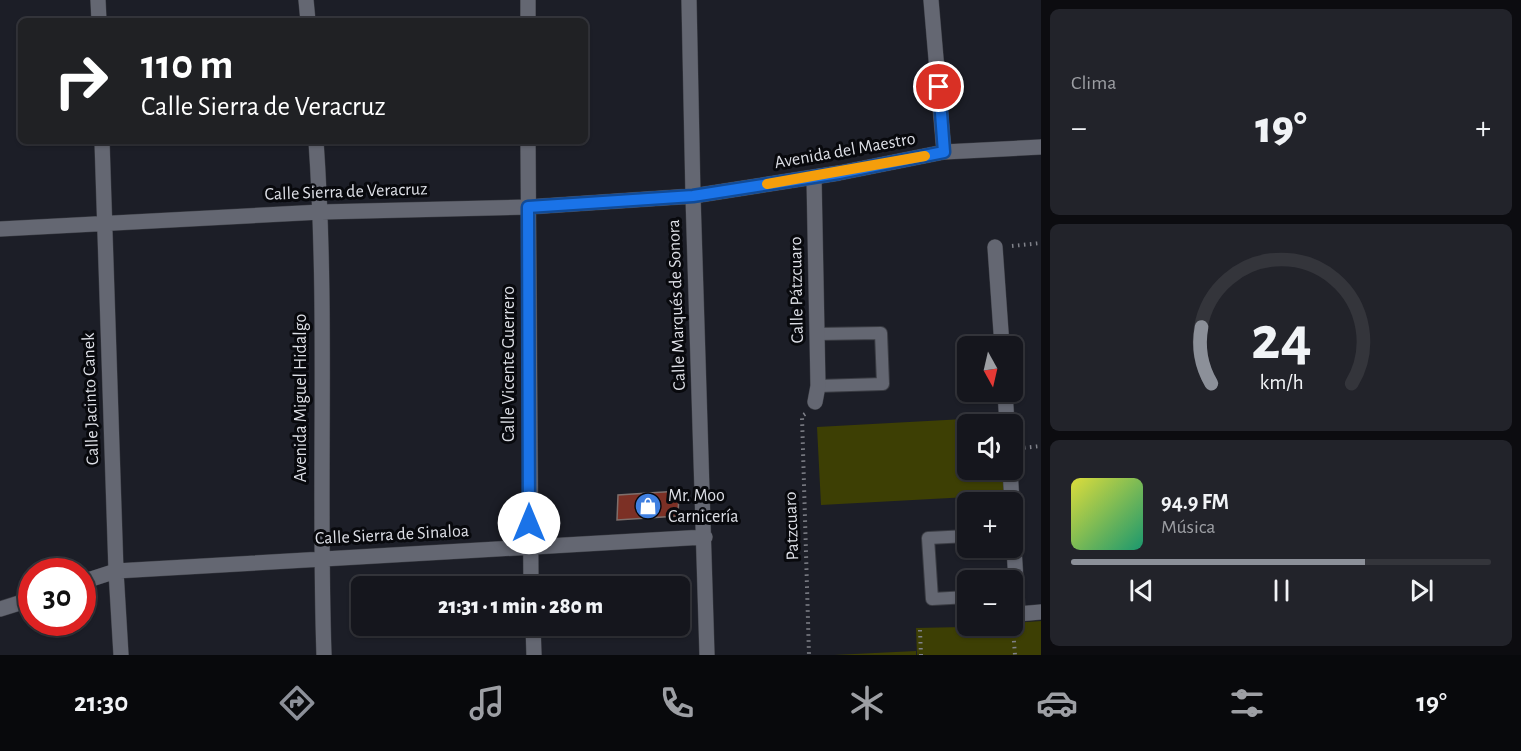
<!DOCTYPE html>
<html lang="es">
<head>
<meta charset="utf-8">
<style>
  body { margin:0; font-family:"Alegreya Sans",sans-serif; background:#22232a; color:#f1f3f6; height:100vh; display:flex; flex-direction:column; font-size:22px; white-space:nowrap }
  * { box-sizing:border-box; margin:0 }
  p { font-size:20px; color:#9d9fa4 }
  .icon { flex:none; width:33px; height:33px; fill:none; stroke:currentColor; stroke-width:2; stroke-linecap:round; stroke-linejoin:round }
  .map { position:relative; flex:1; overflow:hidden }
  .panel { display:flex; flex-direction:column; gap:9px; padding:9px; background:#0c0c10; width:480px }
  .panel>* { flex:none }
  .hud { position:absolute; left:18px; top:18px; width:570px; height:126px; border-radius:9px; box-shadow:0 2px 4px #0004,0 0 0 2px #34353b; background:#202124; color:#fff; overflow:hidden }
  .needle { width:39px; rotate:172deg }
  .fabs { position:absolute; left:957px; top:336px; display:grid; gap:12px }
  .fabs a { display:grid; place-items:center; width:66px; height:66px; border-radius:9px; background:#15161d; box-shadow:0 2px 4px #0004,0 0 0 2px #34353b; font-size:30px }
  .speed { position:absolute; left:18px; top:558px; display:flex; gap:12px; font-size:30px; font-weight:700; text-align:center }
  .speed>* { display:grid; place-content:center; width:78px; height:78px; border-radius:50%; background:#15161d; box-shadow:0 2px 4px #0004,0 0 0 2px #34353b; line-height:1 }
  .speed .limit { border:9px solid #d22; background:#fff; color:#111 }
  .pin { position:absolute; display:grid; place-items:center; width:51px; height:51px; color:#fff; margin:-26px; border:3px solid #fff; border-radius:50%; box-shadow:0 2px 6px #0007 }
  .me { position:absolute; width:66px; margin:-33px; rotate:0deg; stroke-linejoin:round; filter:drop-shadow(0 0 4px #0008) }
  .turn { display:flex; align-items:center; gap:21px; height:126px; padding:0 24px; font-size:27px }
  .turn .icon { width:78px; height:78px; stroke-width:2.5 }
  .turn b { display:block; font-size:42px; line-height:51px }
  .big { font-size:45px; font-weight:800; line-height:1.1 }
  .panel .tile { flex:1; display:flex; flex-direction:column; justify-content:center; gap:9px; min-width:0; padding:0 21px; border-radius:9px; background:#22232a }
  .panel .dial { align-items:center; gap:0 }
  .dial svg { height:156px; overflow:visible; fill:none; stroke:#34353b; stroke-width:7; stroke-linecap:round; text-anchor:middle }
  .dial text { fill:#f1f3f6; stroke:none }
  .song { display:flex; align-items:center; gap:18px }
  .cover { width:72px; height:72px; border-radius:9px; background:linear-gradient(135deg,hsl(60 70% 55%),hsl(160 70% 35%)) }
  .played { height:6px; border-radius:3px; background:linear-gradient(90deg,#8c9099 70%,#34353b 70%) }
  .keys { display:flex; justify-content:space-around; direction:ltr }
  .heat { display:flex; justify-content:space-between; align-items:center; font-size:33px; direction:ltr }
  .trip { position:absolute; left:351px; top:576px; width:339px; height:60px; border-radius:9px; background:#15161d; box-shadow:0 2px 4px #0004,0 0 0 2px #34353b; font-weight:800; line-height:60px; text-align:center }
  .dock { display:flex; height:96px; justify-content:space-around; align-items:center; background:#08090c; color:#9d9fa4 }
  .dock .icon { width:42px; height:42px }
  .dock .active { color:#8c9099 }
  .dock b { font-size:27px; color:#f1f3f6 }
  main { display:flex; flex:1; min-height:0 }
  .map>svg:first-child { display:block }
</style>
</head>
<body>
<main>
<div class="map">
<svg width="1041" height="655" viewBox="0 0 1041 655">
  <rect width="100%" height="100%" fill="#1c1e27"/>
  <path fill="#3d3f04" d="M1001,417V424H968V470H1004L1005,495L821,505L817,427Z
    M1041,621V655H917L916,628L1012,626L1013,623Z
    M916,651V655H834Z"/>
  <path fill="#7c3025" stroke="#7d6f6c" stroke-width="1.5" d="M679,491L678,516L617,520L618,495Z"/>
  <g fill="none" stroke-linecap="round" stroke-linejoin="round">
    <defs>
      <path id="service" d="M817,334L881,333L883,384L818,386
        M968,536L928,538L932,599L968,597"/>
      <path id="minor" d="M98,0L99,21
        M306,0L308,21
        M528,0V21
        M689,0L693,196L707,655
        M931,0L944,152
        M102,141L116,571L121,655
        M316,141C328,312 318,484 324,655
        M528,141L531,586
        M814,177L818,386L815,402
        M0,229L321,212L528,207L693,196L839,173L944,152L1041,147
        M995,247L1002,346
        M1005,392L1007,424
        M1010,470L1012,502
        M1012,515L1018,614L1041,612
        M82,582L116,571L705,537
        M0,609L32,599
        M533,626L534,655"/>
    </defs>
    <use href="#service" stroke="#3a3c43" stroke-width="14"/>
    <use href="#minor" stroke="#3a3c43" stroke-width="16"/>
    <path stroke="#80828a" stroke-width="4" stroke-dasharray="1.5 4.5" stroke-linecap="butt" d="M1012,246L1041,243
      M805,414L802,416L809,655
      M1012,449L1041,446
      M1013,629L1015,655
      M920,630L921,655"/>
    <use href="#service" stroke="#646772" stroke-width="12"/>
    <use href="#minor" stroke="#646772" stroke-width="15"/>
  </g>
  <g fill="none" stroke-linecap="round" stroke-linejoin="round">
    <defs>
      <path id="route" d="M529,523L528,207L693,196L839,173L944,152L939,87"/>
    </defs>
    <use href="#route" stroke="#114b97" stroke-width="15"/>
    <use href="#route" stroke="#1a73e8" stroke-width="10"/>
    <path stroke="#f59e0b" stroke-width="10" d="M767,184L925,156"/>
  </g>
  <defs>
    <symbol id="shop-disc" viewBox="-11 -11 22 22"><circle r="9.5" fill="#3f7fe0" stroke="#08090d"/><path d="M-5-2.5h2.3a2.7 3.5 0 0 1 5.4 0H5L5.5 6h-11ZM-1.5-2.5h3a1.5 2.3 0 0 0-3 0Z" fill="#fff"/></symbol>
  </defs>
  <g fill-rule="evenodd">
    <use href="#shop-disc" x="633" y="491" width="30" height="30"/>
  </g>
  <g text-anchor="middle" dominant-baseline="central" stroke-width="6" stroke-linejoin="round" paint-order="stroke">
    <g font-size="18" fill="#dddfe6" stroke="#08090d">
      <text transform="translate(845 151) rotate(-10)">Avenida del Maestro</text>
      <text transform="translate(346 192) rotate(-2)">Calle Sierra de Veracruz</text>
      <text transform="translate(797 290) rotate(-91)">Calle Pátzcuaro</text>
      <text transform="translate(677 305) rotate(-92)">Calle Marqués de Sonora</text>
      <text transform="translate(509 364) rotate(-90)">Calle Vicente Guerrero</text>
      <text transform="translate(301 398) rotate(-90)">Avenida Miguel Hidalgo</text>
      <text transform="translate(91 399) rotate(-92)">Calle Jacinto Canek</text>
      <text transform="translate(792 526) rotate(-92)">Patzcuaro</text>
      <text transform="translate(392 535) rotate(-3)">Calle Sierra de Sinaloa</text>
    </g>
    <g font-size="18" fill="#dddfe6" stroke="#08090d" text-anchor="start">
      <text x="668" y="496">Mr. Moo<tspan x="668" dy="21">Carnicería</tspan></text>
    </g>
  </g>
</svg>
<div class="fabs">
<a><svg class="needle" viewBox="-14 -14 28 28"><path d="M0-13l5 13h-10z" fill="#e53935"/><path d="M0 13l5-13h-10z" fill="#9d9fa4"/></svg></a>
<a><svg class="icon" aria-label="sound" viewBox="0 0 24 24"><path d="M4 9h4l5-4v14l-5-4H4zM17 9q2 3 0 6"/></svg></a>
<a>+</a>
<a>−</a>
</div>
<div class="speed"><div class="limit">30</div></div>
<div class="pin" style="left:939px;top:87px;background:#d93025"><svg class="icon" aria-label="arrive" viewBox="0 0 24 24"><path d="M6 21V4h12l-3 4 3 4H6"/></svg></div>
<svg class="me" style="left:529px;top:523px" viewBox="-20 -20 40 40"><circle r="19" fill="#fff"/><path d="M0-13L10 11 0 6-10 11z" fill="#1a73e8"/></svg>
<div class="trip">21:31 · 1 min · 280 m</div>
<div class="hud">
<div class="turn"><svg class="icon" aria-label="right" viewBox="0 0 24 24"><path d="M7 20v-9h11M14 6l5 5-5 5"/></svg><div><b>110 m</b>Calle Sierra de Veracruz</div></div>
</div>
</div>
<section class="panel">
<div class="tile"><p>Clima</p>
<div class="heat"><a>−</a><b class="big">19°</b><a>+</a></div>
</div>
<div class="tile dial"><svg viewBox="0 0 100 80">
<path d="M14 69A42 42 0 1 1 86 69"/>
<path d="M14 69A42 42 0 0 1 9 40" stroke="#8c9099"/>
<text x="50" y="56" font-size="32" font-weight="700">24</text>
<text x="50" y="72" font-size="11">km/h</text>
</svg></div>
<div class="tile">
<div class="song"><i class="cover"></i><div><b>94.9 FM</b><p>Música</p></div></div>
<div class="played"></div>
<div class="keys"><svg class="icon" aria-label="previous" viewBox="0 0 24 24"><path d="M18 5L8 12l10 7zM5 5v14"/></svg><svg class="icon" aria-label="pause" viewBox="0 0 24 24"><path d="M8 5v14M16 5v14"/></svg><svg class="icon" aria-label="next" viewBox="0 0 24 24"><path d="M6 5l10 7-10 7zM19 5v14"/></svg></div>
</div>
</section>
</main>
<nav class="dock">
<b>21:30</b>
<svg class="icon active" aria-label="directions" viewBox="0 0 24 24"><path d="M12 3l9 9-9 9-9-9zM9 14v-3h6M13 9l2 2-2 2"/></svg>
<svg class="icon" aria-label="music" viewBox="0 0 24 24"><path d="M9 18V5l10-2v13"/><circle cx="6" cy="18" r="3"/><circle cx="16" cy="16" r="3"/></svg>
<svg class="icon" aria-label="phone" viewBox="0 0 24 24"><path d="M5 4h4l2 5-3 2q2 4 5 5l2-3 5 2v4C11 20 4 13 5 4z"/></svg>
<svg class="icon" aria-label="climate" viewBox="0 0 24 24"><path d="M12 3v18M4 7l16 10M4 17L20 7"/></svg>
<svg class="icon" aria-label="car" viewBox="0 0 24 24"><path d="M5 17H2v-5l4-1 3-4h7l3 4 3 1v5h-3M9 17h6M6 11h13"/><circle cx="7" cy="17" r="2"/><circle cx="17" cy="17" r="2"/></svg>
<svg class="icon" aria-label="filters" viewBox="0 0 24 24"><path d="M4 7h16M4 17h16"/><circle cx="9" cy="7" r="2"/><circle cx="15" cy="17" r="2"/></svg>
<b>19°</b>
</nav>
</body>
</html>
